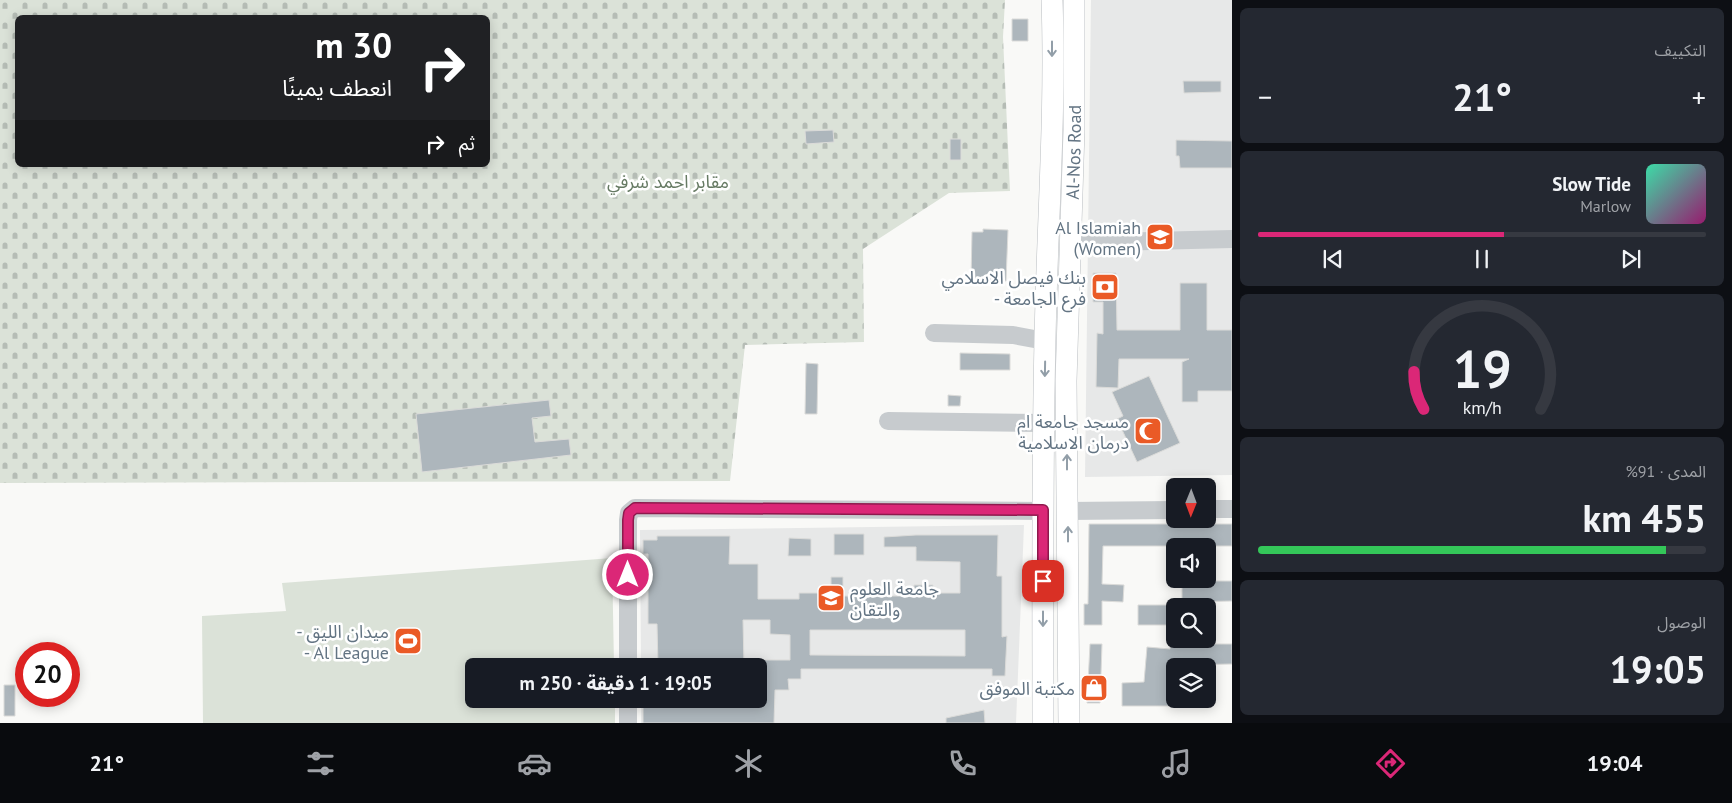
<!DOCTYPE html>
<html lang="ar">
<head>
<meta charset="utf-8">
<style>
  body { margin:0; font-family:"PT Sans","Noto Sans Arabic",sans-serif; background:#242831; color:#f1f3f6; direction:rtl; height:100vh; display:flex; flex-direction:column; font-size:19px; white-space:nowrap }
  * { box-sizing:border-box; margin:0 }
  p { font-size:16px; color:#9ea1a6 }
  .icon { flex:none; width:28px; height:28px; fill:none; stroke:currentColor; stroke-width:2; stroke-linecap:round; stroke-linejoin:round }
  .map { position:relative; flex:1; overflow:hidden; direction:ltr }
  .drawer { display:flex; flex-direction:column; gap:8px; padding:8px; background:#0d0f14; width:500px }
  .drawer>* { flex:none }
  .guide { position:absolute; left:15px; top:15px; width:475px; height:152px; border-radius:8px; box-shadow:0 2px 12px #0003; direction:rtl; background:#202124; color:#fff; overflow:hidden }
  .needle { width:32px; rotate:181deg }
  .fabs { position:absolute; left:1166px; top:478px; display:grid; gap:10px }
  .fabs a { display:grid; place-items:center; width:50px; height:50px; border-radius:8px; background:#171b24; box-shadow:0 2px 12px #0003; font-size:25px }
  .speed { position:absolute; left:15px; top:642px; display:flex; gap:10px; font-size:25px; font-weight:700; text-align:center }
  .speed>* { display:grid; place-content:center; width:65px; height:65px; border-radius:50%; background:#171b24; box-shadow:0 2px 12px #0003; line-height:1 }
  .speed .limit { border:8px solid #d22; background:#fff; color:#111 }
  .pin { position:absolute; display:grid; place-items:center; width:42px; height:42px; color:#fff; margin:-21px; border-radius:10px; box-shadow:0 2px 8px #0006 }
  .me { position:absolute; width:55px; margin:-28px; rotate:0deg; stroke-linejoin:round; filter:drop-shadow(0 0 4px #0008) }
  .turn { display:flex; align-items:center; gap:18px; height:105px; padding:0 15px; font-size:22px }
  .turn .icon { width:65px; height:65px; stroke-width:2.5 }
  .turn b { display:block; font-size:35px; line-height:42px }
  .then { display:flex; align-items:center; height:48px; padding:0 15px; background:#0003; gap:10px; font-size:19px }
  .big { font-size:38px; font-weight:700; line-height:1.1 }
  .drawer .card { flex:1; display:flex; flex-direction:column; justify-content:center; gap:8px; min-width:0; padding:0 18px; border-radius:8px; background:#242831 }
  .drawer .dial { align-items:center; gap:0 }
  .dial svg { height:130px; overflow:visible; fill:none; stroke:#363941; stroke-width:7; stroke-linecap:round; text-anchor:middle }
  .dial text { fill:#f1f3f6; stroke:none }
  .song { display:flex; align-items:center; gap:15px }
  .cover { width:60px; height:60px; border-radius:8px; background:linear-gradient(135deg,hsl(160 70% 55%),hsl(320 70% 35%)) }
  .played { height:5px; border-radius:2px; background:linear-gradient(90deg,#db2777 55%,#363941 55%) }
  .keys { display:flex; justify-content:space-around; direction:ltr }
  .heat { display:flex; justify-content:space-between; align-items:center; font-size:28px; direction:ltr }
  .charge { height:8px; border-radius:4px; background:linear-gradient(90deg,#34c759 91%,#363941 0) }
  .trip { position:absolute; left:465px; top:658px; width:302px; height:50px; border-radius:8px; background:#171b24; box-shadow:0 2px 12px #0003; font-weight:700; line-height:50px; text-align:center; direction:rtl }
  .tab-bar { display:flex; height:80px; justify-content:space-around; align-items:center; background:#090b0e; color:#9ea1a6 }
  .tab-bar .icon { width:35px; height:35px }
  .tab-bar .selected { color:#db2777 }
  .tab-bar b { font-size:22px; color:#f1f3f6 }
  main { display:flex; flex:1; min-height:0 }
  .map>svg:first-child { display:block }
</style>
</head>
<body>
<main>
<section class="drawer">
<div class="card"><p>التكييف</p>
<div class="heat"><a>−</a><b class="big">21°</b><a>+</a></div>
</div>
<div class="card">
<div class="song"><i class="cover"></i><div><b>Slow Tide</b><p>Marlow</p></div></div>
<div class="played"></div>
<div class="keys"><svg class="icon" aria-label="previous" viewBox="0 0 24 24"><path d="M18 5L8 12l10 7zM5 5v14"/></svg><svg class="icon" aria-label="pause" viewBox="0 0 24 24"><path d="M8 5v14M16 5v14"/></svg><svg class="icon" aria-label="next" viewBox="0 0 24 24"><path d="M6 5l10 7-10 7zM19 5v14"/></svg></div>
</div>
<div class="card dial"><svg viewBox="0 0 100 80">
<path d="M14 69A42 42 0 1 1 86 69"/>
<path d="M14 69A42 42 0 0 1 8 46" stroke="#db2777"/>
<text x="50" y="56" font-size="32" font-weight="700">19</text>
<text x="50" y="72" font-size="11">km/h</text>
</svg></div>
<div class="card"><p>المدى · 91%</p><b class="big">455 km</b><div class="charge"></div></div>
<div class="card"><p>الوصول</p><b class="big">19:05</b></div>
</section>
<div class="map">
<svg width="1232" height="723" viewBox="0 0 1232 723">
  <defs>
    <pattern id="cemetery-stones" width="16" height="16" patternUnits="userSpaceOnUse" patternTransform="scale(1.25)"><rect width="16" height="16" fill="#dbe2d8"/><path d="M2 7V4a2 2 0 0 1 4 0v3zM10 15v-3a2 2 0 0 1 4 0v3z" fill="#b5bcb5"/></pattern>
  </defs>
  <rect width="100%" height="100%" fill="#f9f9f7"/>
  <path fill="#e7e8e8" d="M1091,0H1232V475L1085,477Z
    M1024,525L1016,723H641V699H759V666H641L640,530Z"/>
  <path fill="url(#cemetery-stones)" fill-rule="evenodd" d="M0,0H1005L1003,37L1010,191L949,193L863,249L864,342L745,345L730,481L0,483ZM18,18H488V165H18Z"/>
  <path fill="#dbe2d8" d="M612,558L614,666H474V699H615V723H203L202,616L286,611L282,583Z"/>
  <path fill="#adb6bc" stroke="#dbdbd9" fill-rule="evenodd" d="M1012,19H1028V41H1012Z
    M1183,81H1221V92L1184,93Z
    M833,130L834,142L806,144L805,131Z
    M950,139H961V160H950Z
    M1176,140L1232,141V168H1180L1179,156H1176Z
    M983,229L1008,230L1006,281L971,280L972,232H983Z
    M1093,273H1116L1117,330H1180V283H1207V330H1232V391H1198V402H1182V362L1189,359H1119L1118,388L1096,387L1097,333L1103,334V302H1093Z
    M960,353L1010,354V370H960Z
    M806,363L818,364L817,414H805Z
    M1149,376L1180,443L1137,462L1117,419L1123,416L1112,392Z
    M948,395L961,396L960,406H948Z
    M549,400L551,416L532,418L535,442L569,439L571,455L422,472L416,414Z
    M1089,524H1232V546H1103L1102,584L1124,585L1123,602L1102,601V625H1084V604H1088Z
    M834,534H864V555H834Z
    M916,535H998L997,576H1002V637L1007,636L1005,676H992V669H801V679H788L789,690H775L774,723H643V702H653V699H759V660H790V635L770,634V620H743L744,666H658L657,624H648V554H643V540H657V536H730L729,564H758V599H799V593H831V577H843V596H914V585H933V593H960V562L916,561V547H884V537ZM810,630H965V656L810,655Z
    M789,538L811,539V556H788Z
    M1182,581H1232V601L1182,602Z
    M1138,605H1175V625H1138Z
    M1090,644H1102L1100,703H1087Z
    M1185,644H1232V664L1175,665V706H1122V683L1144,682L1147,647L1170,649V647H1184Z
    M4,685H15V716H4Z
    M984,710L985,723H946V718Z"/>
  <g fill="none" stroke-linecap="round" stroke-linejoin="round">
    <defs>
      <g id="major">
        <path d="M1043,723C1043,596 1042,468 1045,341C1047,227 1056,113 1052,0"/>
        <path id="s1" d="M1069,723L1066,381L1074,130V0"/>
      </g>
    </defs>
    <use href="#major" stroke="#babec2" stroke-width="22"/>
    <path stroke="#c7cbce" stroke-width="18" d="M1070,243L1232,239
      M934,333L1013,335L1045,341
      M888,421L1044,423
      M1208,509H1232
      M1067,511L1175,510
      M628,666V520L629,513L635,508L1043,511
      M628,699V723"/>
    <use href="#major" stroke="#fff" stroke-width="21"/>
  </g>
  <defs><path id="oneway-shaft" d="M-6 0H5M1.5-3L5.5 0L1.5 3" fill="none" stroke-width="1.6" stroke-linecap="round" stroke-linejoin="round" transform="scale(1.25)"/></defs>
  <g stroke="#929ea8">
    <use href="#oneway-shaft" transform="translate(1052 49) rotate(90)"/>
    <use href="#oneway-shaft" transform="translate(1045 369) rotate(91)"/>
    <use href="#oneway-shaft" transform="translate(1067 462) rotate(-90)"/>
    <use href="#oneway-shaft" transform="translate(1068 534) rotate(-90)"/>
    <use href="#oneway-shaft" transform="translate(1043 619) rotate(90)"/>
  </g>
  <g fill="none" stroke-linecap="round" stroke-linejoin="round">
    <defs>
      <path id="route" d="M628,575V520L629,513L635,508L1043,510V581"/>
    </defs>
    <use href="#route" stroke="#8e194d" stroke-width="12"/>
    <use href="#route" stroke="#db2777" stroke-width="9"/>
  </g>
  <defs>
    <symbol id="university-square" viewBox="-11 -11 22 22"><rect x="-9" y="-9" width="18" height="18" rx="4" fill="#ea5a26" stroke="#fff"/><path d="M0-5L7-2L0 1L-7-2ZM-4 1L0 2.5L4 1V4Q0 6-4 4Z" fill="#fff"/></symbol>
    <symbol id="bank-square" viewBox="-11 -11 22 22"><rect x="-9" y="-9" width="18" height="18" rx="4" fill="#ea5a26" stroke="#fff"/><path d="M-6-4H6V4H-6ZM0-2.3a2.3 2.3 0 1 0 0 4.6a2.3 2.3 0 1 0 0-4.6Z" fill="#fff"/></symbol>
    <symbol id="mosque-square" viewBox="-11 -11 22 22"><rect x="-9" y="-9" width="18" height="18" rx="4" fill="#ea5a26" stroke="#fff"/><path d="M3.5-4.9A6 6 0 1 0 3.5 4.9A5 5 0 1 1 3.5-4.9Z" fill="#fff"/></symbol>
    <symbol id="stadium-square" viewBox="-11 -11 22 22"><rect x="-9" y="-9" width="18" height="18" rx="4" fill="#ea5a26" stroke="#fff"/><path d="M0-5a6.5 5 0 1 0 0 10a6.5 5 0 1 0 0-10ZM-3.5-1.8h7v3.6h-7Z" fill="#fff"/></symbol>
    <symbol id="shop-square" viewBox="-11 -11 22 22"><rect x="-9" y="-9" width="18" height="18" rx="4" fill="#ea5a26" stroke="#fff"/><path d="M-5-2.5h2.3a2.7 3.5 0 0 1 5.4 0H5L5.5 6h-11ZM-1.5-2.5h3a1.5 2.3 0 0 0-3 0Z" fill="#fff"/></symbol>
  </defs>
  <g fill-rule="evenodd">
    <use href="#university-square" x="1144" y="221" width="32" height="32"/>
    <use href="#bank-square" x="1089" y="271" width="32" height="32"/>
    <use href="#mosque-square" x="1132" y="415" width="32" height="32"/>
    <use href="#university-square" x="815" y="582" width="32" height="32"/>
    <use href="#stadium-square" x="392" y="625" width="32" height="32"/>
    <use href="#shop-square" x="1078" y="672" width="32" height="32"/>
  </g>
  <g text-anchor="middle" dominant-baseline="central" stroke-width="5" stroke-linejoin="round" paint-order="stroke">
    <g font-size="18" fill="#637483" stroke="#fff">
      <text stroke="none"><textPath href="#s1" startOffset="571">Al-Nos Road</textPath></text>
    </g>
    <g font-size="18" fill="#667a63" stroke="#fff">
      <text x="668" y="181">مقابر احمد شرفي</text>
    </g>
    <g font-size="18" fill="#637483" stroke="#fff" text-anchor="end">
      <text x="1141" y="227">Al Islamiah<tspan x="1141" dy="21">(Women)</tspan></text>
      <text x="1086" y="277">بنك فيصل الاسلامي<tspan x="1086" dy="21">- فرع الجامعة</tspan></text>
      <text x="1129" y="421">مسجد جامعة ام<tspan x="1129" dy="21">درمان الاسلامية</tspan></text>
      <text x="850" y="588" text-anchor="start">جامعة العلوم<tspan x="850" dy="21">والتقان</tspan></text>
      <text x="389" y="631">- ميدان الليق<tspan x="389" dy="21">- Al League</tspan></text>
      <text x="1075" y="688">مكتبة الموفق</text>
    </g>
  </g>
</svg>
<div class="fabs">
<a><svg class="needle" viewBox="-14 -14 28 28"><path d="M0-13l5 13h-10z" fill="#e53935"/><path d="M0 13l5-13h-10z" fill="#9ea1a6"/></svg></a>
<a><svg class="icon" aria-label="sound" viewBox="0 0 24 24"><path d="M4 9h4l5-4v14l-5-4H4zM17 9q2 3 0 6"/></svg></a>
<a><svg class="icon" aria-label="search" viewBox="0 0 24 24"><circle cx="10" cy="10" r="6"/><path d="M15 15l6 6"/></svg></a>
<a><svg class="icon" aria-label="layers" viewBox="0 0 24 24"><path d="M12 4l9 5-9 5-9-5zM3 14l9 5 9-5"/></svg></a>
</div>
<div class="speed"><div class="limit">20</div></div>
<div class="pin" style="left:1043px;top:581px;background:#d93025"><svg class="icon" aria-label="arrive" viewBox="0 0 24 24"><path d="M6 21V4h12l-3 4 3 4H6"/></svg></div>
<svg class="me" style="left:628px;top:575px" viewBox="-20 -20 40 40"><circle r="17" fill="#db2777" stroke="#fff" stroke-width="3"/><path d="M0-11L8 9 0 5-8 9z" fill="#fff"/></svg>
<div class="trip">19:05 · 1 دقيقة · 250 m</div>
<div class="guide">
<div class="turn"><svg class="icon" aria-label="right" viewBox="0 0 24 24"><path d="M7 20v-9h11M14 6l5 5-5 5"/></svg><div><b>30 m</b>انعطف يمينًا</div></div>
<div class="then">ثم<svg class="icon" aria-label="right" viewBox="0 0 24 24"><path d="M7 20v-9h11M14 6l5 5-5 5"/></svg></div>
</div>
</div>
</main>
<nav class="tab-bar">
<b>19:04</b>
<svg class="icon selected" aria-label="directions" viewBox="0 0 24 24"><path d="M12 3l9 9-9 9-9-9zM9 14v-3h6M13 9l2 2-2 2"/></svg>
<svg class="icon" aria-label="music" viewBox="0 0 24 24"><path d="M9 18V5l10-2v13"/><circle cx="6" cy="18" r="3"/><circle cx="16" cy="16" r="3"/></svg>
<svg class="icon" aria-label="phone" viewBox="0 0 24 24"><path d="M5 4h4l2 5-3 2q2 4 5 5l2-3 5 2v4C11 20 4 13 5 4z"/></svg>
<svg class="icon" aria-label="climate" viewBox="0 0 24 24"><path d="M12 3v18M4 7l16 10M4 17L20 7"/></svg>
<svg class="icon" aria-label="car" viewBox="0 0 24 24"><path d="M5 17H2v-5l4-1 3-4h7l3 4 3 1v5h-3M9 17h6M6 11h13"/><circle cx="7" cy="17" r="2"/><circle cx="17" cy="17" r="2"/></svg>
<svg class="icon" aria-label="filters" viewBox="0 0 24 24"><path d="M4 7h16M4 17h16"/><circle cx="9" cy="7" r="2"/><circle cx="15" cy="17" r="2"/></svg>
<b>21°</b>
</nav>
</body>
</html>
